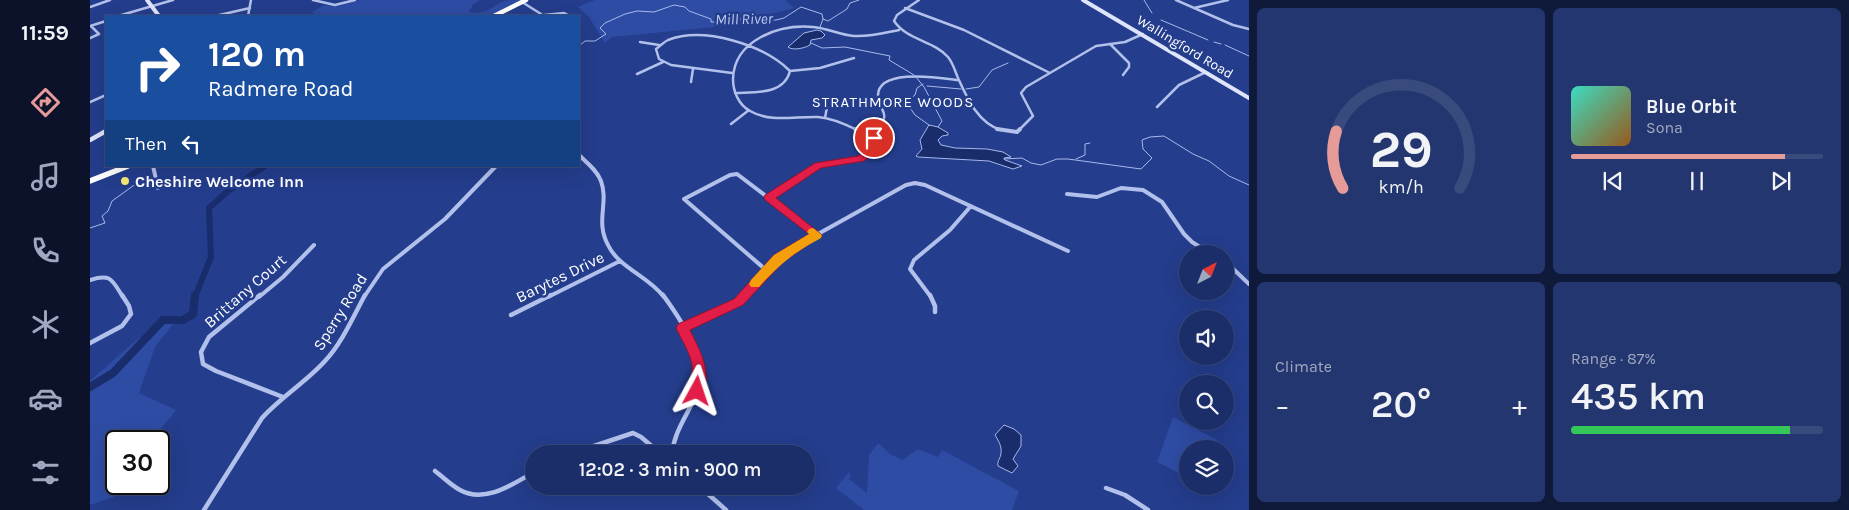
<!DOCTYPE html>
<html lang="en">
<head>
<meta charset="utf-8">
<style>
  body { margin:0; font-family:Karla,sans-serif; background:#24366f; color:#f1f3f6; height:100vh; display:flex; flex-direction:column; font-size:19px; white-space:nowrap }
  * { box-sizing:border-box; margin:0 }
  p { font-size:16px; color:#a0a8c0 }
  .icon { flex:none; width:28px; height:28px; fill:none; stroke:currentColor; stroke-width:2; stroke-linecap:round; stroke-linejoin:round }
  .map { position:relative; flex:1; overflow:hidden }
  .details { display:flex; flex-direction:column; gap:8px; padding:8px; background:#0f193a; width:600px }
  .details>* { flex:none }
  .guide { position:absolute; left:15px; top:15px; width:475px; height:152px; border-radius:0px; box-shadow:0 5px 20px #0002,0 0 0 1px #394a7d; background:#1a4fa0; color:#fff; overflow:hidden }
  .needle { width:32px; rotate:42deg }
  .controls { position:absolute; left:1089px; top:245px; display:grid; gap:10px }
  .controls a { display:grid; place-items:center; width:55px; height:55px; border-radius:50%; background:#1b2e69; box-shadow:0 5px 20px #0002,0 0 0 1px #394a7d; font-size:25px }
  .speed { position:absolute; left:15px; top:430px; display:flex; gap:10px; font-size:25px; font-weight:700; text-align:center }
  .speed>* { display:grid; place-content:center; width:65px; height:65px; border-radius:50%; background:#1b2e69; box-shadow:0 5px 20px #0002,0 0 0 1px #394a7d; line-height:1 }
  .speed .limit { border:2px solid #111; border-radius:8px; background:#fff; color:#111 }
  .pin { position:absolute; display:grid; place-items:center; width:42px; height:42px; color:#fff; margin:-21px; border:2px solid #fff; border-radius:50%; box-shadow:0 1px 5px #0007 }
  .me { position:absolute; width:55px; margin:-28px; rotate:5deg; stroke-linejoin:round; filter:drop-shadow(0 0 4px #0008) }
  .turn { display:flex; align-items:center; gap:18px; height:105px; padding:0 20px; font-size:22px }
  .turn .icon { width:65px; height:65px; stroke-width:2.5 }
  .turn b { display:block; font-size:35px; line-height:42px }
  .then { display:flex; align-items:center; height:48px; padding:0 20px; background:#0003; gap:10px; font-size:19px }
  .big { font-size:38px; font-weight:600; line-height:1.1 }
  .details .widget { flex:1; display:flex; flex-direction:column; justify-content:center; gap:8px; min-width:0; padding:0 18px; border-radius:8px; background:#24366f }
  .details .dial { align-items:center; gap:0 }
  .dial svg { height:130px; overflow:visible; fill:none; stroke:#394a7d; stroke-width:7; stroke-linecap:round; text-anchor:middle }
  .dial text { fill:#f1f3f6; stroke:none }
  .song { display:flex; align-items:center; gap:15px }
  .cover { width:60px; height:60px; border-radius:8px; background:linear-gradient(135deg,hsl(170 70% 55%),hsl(30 70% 35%)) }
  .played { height:5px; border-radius:2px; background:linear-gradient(90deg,#e69b98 85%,#394a7d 85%) }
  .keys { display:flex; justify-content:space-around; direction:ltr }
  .heat { display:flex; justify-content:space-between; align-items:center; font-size:28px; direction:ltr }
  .charge { height:8px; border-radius:4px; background:linear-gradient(90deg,#34c759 87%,#394a7d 0) }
  .details .tiles { flex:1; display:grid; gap:8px; grid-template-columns:repeat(2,1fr) }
  .trip { position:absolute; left:435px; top:445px; width:290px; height:50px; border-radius:25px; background:#1b2e69; box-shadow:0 5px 20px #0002,0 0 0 1px #394a7d; font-weight:600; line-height:50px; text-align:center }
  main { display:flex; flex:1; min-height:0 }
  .dock { display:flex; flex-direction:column; width:90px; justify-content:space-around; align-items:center; background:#0b122a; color:#a0a8c0 }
  .dock .icon { width:35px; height:35px }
  .dock .current { color:#e69b98 }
  .dock b { font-size:22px; color:#f1f3f6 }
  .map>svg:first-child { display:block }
</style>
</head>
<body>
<main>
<nav class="dock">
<b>11:59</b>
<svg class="icon current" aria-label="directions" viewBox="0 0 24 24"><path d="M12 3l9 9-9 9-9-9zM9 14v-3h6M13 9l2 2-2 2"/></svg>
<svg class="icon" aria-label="music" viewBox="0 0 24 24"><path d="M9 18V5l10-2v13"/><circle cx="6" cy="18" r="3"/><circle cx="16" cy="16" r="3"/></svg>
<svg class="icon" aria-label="phone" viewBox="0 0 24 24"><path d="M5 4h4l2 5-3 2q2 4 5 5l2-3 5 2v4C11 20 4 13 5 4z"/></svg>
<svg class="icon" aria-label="climate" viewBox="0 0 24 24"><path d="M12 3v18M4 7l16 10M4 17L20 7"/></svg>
<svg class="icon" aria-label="car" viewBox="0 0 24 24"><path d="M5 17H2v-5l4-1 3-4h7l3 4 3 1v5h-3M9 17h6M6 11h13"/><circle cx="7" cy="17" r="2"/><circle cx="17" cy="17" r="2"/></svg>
<svg class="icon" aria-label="filters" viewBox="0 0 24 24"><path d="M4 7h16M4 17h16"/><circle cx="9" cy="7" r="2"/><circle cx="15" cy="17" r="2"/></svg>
</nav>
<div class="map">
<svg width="1159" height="510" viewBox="0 0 1159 510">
  <rect width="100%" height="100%" fill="#243d8c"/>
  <path fill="#2e4ca4" d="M270,0H390L383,4L379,12C399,15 399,7 414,1C419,0 426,0 431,0L399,16H224V13H221L234,5L250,6Z
    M505,0H695L704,8L662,19L666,23L522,37L515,43L499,17L488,7Z
    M91,314L65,347L49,393L86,410L61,441H26V484H32L24,497L0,505V381L45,341Z
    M1083,417L1127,440L1125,449H1098L1097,477L1067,462Z
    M788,443L800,454L812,460L828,449L848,457L852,450L929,491L922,510H774L746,488L759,472L761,476L759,479L777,493L779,455Z"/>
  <path fill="#192c6c" stroke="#a7b9eb" d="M727,30L731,31L735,35L732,38L721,40L720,45C715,48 703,51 698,47L714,33Z
    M839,125L848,127L858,133V135L852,136L848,140L851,145L865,148L897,149L913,152L921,157L914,158L915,160L932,166L923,169L899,161L828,157L826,156L832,149L830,140Z
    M914,425L924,429L931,435V446L923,459L928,466L922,473L908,466C907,460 911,458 911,453C912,446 908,440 905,435Z"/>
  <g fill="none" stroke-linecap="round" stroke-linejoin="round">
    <path stroke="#a7b9eb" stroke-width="1" d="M1054,0L1062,13
      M1071,20L1118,40
      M730,27L733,19
      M1124,42L1131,44
      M721,43L732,48L755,47L800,56L799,60L824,75
      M1135,45L1159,56
      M489,46L495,41H505L516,34L510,28L515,23L535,14L547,11L564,12L584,5L595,7L599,11L621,19V22H624L651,19L686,20L694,18L711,7L732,14L733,19L738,21L757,9L760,3L769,0
      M826,77L834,87L852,121L848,127
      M833,84L827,88L825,95L816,102L825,115L839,125
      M837,86L871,89
      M876,89L889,87L902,70L918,63
      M914,159L932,158L941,163L951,165L967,159H978L1051,169L1062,158L1053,149L1052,140L1060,137L1074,136L1103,154L1119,161L1139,176L1159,185
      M986,159L995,155V144L1000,143
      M0,228L15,223L12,216L18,211L22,201L54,178"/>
    <path stroke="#192c6c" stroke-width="6" d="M105,297L121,257L119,208L138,191L175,166"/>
    <path stroke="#192c6c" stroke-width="8" d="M0,387L23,373L73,320H93L103,314L105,295"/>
    <path stroke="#b2c1eb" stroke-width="2.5" d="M223,0L245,5L265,0
      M829,0L807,15L804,21C818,41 843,40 858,57C863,63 865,71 868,78C877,98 888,123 911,130
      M1086,0L1143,25L1159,29
      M432,2L451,14
      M0,7L20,0
      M815,8L874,30L960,73
      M1104,8L1138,0
      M421,15L423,16
      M28,16L83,0
      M125,16L160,8
      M158,16L161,0
      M445,16L474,13L480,16
      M0,26L16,21
      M0,38L9,34L1,26
      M550,42L569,45
      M1020,44L1039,63V67L1033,75
      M700,71L730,68L764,58
      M642,73L581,65L569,59L566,49C570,46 574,42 578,40C614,26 674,45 700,71C694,95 665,92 645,93
      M547,74L573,62
      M601,82L603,69
      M0,102L16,95
      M1067,107L1089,85L1116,72
      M735,118L737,107
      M641,124L659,110
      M767,130C755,124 742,118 728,117C705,116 681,123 660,111C649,105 643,92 643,79C644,40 689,24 723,27C737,28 750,35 764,36C779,37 794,33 809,30
      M789,130C801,110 789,112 788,97C786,67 851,78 868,80
      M929,130L943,116L931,93L936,87L1006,46L1035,42L1053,34"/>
    <path stroke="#b2c1eb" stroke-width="4" d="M765,129L784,138
      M907,129L927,132L930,129
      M489,155C497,163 507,170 511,181C519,203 505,221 518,245C529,268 558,276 574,297
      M63,166L68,188
      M977,194L1007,197L1031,188L1053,190L1072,202L1094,234L1102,242L1121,254
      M679,197L731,164L771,159L778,152L789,129
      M1135,261L1159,284
      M676,270L594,199L640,175L647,174L727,235
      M0,280C21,273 22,280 33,297
      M169,297L193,277L224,245
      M274,297L293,269L355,219L406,166
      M458,297L530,261
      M653,297L676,270L701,249L816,185L825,183L835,185L978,251
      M841,297L820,269L824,260L860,230L881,206"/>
    <path stroke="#b2c1eb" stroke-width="4.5" d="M170,295L119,337L111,352L113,364L126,371L193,397
      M573,295C592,321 619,361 606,394C598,415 584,431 582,454
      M840,295L845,306V312
      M421,315L461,295
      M592,328L648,302L654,295
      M0,343L32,326L41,314L39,306L32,295
      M480,454L543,433L551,437L571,454
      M345,471C353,477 361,485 370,490C395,504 423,484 444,472
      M609,486L636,510
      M1016,488L1035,495L1058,510
      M114,510L172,418C191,397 216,382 235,361C252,343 263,317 275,295"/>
    <path stroke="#dee4f9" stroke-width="4" d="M57,0L69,16
      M993,0L1159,98"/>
    <path stroke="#dee4f9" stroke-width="4.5" d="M0,140L16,131"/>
    <path stroke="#fff" stroke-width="4.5" d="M404,16L436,0"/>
    <path stroke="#fff" stroke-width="5.5" d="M0,181L38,166"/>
  </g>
  <path fill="#e11d48" stroke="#92132f" d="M784,135L789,138L782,154L774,161L731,168L686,198L732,235L693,262L653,305L600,330C610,351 623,372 612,396L607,397L602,396C599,389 603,374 602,365C600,352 591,339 586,328L588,324L644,299L684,255L719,234L675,200L674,197L675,195L725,163L768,156L773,152L781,136Z"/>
  <path fill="#f59e0b" d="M723,228L732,235L731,238C702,254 691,263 669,287H661L659,284L661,280L684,255L719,234L717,232L719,229Z"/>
  <circle fill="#f5e976" stroke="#243d8c" stroke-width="2" cx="35" cy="181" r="5"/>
  <g text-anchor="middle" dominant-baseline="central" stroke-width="5" stroke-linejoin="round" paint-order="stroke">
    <g font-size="14" fill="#fff" stroke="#243d8c">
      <text transform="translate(1095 47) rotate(31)">Wallingford Road</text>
    </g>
    <g font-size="15" font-style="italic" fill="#beccf2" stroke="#243d8c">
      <text transform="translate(654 19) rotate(-1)">Mill River</text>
    </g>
    <g font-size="15" letter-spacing="1" fill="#fff" stroke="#243d8c">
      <text x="803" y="102">STRATHMORE WOODS</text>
    </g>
    <g font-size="16" font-weight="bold" fill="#fff" stroke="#243d8c" text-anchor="start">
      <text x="45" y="181">Cheshire Welcome Inn</text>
    </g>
    <g font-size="16" fill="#fff" stroke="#243d8c">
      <text transform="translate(470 277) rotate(-26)">Barytes Drive</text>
      <text transform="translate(155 291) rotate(-41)">Brittany Court</text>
      <text transform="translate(250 312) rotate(-58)">Sperry Road</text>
    </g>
  </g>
</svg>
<div class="controls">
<a><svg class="needle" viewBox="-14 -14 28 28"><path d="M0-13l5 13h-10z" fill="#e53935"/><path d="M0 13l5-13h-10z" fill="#a0a8c0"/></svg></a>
<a><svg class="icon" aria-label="sound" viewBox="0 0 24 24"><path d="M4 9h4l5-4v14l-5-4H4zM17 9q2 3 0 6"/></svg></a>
<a><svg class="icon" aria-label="search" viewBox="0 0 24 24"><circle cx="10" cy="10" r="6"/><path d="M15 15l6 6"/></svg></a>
<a><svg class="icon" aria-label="layers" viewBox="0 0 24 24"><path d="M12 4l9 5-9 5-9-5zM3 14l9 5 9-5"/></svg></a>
</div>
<div class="speed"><div class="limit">30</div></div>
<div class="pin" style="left:784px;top:138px;background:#d93025"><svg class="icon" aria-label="arrive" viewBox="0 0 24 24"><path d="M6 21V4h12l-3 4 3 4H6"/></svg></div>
<svg class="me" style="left:607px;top:391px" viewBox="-20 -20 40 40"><path d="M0-17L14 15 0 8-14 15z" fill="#e11d48" stroke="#fff" stroke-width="4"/></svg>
<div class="trip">12:02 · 3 min · 900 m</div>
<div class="guide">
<div class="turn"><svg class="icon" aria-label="right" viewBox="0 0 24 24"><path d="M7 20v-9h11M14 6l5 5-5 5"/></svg><div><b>120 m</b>Radmere Road</div></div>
<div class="then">Then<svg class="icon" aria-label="left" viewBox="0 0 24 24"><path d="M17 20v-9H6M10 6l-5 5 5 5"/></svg></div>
</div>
</div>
<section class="details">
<div class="tiles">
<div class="widget dial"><svg viewBox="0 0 100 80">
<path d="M14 69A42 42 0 1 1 86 69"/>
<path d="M14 69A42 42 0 0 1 10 34" stroke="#e69b98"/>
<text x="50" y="56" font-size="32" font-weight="700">29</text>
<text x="50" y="72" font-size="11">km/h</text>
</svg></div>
<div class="widget">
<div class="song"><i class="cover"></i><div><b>Blue Orbit</b><p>Sona</p></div></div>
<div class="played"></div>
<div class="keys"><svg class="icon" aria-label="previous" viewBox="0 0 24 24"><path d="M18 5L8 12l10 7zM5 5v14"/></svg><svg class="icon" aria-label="pause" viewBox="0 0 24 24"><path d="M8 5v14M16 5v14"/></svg><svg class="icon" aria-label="next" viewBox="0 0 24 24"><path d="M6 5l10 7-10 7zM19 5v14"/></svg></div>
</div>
<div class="widget"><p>Climate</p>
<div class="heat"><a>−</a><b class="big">20°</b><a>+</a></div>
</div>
<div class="widget"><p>Range · 87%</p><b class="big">435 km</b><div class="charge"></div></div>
</div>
</section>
</main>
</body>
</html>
